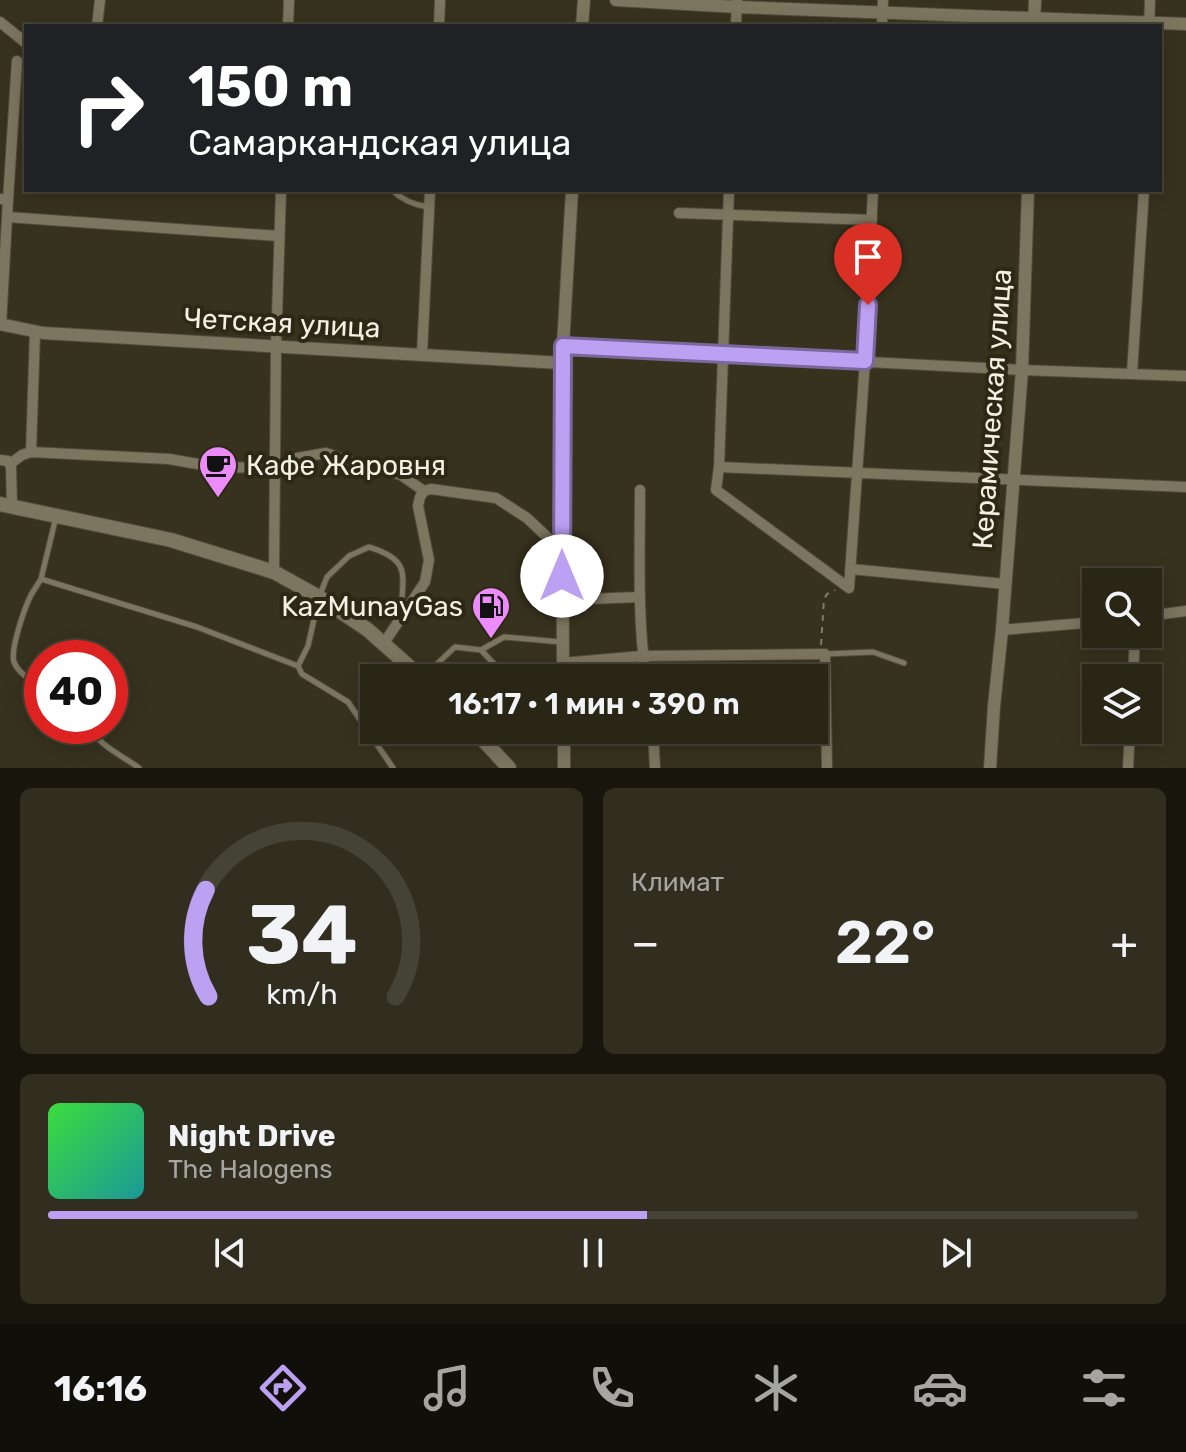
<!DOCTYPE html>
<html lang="ru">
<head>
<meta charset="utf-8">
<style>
  body { margin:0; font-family:Rubik,sans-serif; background:#312e1f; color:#f1f3f6; height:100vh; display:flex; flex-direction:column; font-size:30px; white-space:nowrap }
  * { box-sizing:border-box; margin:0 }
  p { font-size:26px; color:#a5a5a1 }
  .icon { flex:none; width:44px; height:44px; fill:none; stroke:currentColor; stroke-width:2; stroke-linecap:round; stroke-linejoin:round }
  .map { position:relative; height:768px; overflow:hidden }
  .drawer { display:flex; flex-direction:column; gap:20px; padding:20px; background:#17150c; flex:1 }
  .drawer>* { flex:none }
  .banner { position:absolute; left:24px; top:24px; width:1138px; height:168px; border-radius:0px; box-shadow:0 4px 20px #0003,0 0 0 2px #454335; background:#202124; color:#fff; overflow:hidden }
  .tools { position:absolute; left:1082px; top:568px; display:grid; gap:16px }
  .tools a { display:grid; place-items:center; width:80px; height:80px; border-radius:0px; background:#292616; box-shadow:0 4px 20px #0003,0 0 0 2px #454335; font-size:40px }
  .speed { position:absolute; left:24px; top:640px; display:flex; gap:16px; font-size:40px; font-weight:700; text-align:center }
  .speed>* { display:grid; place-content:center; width:104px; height:104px; border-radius:50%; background:#292616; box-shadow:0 4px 20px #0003,0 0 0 2px #454335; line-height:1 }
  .speed .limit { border:12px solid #d22; background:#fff; color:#111 }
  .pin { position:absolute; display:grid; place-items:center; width:68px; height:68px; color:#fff; margin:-82px -34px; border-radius:50% 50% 50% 0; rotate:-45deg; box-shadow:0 0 8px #0007 }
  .pin .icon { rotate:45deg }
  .me { position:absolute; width:88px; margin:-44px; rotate:0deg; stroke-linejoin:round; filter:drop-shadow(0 0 6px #0008) }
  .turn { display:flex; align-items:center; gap:28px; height:168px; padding:0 32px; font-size:36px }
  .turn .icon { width:104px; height:104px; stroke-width:2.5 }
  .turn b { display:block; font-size:56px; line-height:68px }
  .big { font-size:60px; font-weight:600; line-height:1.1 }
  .drawer .widget { flex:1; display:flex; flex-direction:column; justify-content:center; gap:12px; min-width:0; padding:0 28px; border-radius:12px; background:#312e1f }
  .drawer .dial { align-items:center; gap:0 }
  .dial svg { height:208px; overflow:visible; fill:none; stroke:#454335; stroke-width:7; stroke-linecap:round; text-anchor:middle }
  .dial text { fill:#f1f3f6; stroke:none }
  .song { display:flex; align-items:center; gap:24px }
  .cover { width:96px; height:96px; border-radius:12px; background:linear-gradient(135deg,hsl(120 70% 55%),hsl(180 70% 35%)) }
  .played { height:8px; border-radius:4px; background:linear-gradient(90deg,#bca0f2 55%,#454335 55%) }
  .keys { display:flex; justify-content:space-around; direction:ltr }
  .heat { display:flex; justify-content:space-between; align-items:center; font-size:44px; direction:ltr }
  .drawer .tiles { flex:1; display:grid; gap:20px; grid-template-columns:1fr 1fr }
  .widget:last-child { grid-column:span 2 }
  .trip { position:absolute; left:360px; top:664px; width:468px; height:80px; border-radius:0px; background:#292616; box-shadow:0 4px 20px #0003,0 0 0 2px #454335; font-weight:600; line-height:80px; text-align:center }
  .menu { display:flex; height:128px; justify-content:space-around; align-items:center; background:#100f09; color:#a5a5a1 }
  .menu .icon { width:56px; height:56px }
  .menu .on { color:#bca0f2 }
  .menu b { font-size:36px; color:#f1f3f6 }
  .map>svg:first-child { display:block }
</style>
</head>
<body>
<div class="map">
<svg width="1186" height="768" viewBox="0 0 1186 768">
  <rect width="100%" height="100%" fill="#37321e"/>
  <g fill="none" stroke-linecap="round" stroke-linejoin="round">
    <defs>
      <path id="service" d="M392,190C402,200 415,205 428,207
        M56,517L41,579L197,627L298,666L308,646L319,597L327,577L349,556L369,547C411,560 403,574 401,612
        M41,579C38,584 34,590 31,595C25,607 10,649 14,662C19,674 31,681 42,686
        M481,650L507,678
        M825,654L873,652L904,663
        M298,666L302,674L348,702L393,768
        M423,677L455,647L481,650L504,637L561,642
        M90,726C98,746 122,755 139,768"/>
      <path id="minor" d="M0,22L26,43
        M97,26L100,0
        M288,26L289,0
        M439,26L440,0
        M736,26L737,0
        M882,26L883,0
        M1149,26L1150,0
        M729,190L719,467L716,490L849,588
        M0,199L8,200L1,325
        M8,200L17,61
        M679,213L872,220
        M7,217L279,236
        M563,346L1022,370L1186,376
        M422,354L430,190
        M1132,373L1144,190
        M31,452L35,332
        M0,460L8,461L11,467L12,506
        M10,464L22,455L31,452L169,459L215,467L275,468L297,458L326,453L348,461L401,475L424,491
        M719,467L1186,487
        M640,490C640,552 637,616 646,678
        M851,569L1005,584
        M274,572L276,347L281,190
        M849,588L865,361L873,190
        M562,600L640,597
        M1148,616L1186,611
        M1002,630L1096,622
        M384,643L425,582L429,560L418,506L420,497L424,491L431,489L496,498L527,518L563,552
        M562,663L642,656L825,654L827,768
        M1133,678L1135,634
        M653,730L655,768
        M1128,768L1130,730"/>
      <path id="tertiary" d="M616,0L737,7L1186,24
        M582,26L584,0
        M1034,26L1035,0
        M0,324L43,333L562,363
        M563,678L562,363L572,190
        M564,768V730
        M990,768L994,706L1002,630L1022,370L1028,190"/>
      <path id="secondary" d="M0,504L171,540L274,572L319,597L368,630L422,678
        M474,730L509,768"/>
    </defs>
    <use href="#service" stroke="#524d3c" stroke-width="7"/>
    <use href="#minor" stroke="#524d3c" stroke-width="12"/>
    <use href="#tertiary" stroke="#524d3c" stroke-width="14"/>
    <use href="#secondary" stroke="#524d3c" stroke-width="16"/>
    <path stroke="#807c6b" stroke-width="2" stroke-dasharray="6 6" stroke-linecap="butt" d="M821,645L824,599L827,594L835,590"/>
    <use href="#service" stroke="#7c7660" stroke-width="5"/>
    <use href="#minor" stroke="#7c7660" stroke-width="10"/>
    <use href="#tertiary" stroke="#7c7660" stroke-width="12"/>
    <use href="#secondary" stroke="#7c7660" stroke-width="14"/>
  </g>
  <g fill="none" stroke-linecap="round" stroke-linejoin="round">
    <defs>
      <path id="route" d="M562,576L563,346L865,361L868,305"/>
    </defs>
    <use href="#route" stroke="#7a689d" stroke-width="20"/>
    <use href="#route" stroke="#bca0f2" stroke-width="14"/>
  </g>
  <defs>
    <symbol id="cafe-pin" viewBox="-11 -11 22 30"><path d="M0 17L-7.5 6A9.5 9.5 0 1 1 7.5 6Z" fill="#ec8cfa" stroke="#2d2815"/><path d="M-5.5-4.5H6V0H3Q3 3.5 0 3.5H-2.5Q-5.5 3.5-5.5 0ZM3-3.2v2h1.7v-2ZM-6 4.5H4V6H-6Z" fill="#111"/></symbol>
    <symbol id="fuel-pin" viewBox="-11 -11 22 30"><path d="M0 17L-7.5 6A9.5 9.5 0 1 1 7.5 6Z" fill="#ec8cfa" stroke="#2d2815"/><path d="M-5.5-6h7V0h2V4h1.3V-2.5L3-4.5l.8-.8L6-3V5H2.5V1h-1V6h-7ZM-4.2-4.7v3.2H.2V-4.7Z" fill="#111"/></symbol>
  </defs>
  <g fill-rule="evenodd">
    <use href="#cafe-pin" x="196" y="443" width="44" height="60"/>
    <use href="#fuel-pin" x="469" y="584" width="44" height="60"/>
  </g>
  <g text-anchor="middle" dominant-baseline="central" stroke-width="8" stroke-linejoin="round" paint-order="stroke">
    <g font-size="28" fill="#f3f0e4" stroke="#2d2815">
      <text transform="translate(282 323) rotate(3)">Четская улица</text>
      <text transform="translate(992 409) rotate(-86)">Керамическая улица</text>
    </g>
    <g font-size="28" fill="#f3f0e4" stroke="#2d2815" text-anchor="start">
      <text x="246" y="465">Кафе Жаровня</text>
      <text x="463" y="606" text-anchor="end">KazMunayGas</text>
    </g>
  </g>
</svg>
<div class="tools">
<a><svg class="icon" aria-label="search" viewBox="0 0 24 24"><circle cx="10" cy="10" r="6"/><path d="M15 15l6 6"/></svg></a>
<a><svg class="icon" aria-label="layers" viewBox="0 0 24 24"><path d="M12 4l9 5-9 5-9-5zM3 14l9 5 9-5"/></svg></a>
</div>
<div class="speed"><div class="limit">40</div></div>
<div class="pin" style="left:868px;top:305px;background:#d93025"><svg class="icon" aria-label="arrive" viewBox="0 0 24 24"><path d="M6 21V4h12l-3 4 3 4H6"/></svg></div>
<svg class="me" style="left:562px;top:576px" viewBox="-20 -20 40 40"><circle r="19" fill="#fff"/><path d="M0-13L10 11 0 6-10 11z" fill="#bca0f2"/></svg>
<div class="trip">16:17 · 1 мин · 390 m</div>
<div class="banner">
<div class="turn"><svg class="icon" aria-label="right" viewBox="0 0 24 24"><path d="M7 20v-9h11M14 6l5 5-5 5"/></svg><div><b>150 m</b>Самаркандская улица</div></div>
</div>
</div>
<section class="drawer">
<div class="tiles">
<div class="widget dial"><svg viewBox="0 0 100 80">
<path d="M14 69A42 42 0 1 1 86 69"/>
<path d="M14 69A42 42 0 0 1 13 28" stroke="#bca0f2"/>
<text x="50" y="56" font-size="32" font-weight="700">34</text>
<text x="50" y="72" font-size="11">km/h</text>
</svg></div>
<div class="widget"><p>Климат</p>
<div class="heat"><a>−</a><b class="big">22°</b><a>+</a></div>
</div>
<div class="widget">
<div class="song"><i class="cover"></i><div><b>Night Drive</b><p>The Halogens</p></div></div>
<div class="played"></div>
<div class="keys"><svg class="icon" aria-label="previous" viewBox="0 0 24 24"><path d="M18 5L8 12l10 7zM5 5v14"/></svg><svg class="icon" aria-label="pause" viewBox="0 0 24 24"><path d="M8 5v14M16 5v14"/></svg><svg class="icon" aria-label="next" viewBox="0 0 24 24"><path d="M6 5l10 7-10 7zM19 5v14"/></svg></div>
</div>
</div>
</section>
<nav class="menu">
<b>16:16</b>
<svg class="icon on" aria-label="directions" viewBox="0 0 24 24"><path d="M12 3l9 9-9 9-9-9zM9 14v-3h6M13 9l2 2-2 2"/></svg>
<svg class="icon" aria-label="music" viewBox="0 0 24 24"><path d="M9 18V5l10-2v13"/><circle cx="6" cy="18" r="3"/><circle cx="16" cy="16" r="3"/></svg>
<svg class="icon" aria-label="phone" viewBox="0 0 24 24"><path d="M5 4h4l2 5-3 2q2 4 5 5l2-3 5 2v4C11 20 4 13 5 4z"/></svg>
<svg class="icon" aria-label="climate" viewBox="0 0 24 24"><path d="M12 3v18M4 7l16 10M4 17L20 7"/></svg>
<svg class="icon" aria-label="car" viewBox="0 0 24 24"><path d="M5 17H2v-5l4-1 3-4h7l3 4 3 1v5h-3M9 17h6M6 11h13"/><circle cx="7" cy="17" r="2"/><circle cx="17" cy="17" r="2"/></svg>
<svg class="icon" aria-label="filters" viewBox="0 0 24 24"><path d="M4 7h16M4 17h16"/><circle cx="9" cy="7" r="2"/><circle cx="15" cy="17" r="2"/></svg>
</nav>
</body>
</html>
